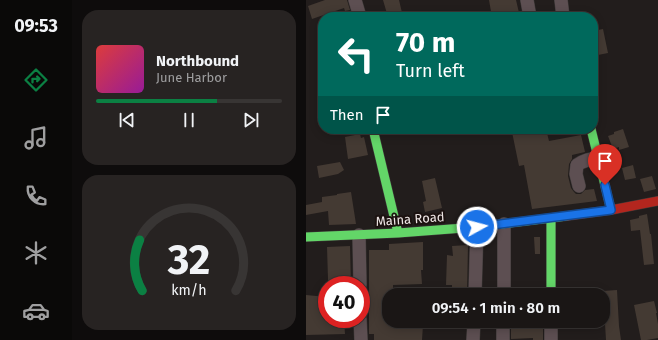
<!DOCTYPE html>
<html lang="en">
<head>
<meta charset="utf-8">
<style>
  body { margin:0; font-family:"Fira Sans",sans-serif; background:#272322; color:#f1f3f6; height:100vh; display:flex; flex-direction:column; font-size:15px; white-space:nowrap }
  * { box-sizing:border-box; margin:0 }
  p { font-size:13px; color:#9f9fa0 }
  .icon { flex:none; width:22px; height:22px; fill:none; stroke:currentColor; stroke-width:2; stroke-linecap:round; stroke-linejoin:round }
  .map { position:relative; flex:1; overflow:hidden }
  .details { display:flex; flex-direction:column; gap:10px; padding:10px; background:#0e0c0c; width:234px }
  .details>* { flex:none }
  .banner { position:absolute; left:12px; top:12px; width:280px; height:122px; border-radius:16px; box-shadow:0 2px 10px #0003,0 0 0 1px #383534; background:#00695c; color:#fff; overflow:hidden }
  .speed { position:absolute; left:12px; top:276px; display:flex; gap:8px; font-size:20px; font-weight:700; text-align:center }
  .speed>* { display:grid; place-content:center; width:52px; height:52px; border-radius:50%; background:#1a1615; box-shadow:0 2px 10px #0003,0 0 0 1px #383534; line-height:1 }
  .speed .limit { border:6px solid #d22; background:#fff; color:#111 }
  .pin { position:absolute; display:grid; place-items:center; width:34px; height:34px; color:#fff; margin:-41px -17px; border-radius:50% 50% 50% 0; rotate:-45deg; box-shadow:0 0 4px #0007 }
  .pin .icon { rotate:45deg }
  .me { position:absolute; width:44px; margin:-22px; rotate:83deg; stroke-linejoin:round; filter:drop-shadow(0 0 3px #0008) }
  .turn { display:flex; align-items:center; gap:14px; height:84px; padding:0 12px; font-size:18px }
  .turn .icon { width:52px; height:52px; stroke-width:2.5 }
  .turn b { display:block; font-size:28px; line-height:34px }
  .then { display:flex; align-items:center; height:38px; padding:0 12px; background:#0003; gap:8px; font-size:15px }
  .details .tile { flex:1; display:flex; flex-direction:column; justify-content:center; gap:6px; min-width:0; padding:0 14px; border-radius:16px; background:#272322 }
  .details .dial { align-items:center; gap:0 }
  .dial svg { height:104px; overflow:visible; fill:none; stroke:#383534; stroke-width:7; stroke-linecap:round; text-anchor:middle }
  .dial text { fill:#f1f3f6; stroke:none }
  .song { display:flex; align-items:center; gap:12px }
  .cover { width:48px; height:48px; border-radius:6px; background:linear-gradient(135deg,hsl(0 70% 55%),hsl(300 70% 35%)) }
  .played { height:4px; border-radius:2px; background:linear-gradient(90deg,#0b8043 65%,#383534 65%) }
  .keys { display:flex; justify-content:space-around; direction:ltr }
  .trip { position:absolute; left:76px; top:288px; width:228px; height:40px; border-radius:16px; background:#1a1615; box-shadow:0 2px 10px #0003,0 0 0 1px #383534; font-weight:600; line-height:40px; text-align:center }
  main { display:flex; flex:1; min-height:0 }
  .tab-bar { display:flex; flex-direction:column; width:72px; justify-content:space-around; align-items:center; background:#0a0908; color:#9f9fa0 }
  .tab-bar .icon { width:28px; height:28px }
  .tab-bar .current { color:#0b8043 }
  .tab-bar b { font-size:18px; color:#f1f3f6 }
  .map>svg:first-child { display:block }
</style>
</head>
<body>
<main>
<nav class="tab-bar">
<b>09:53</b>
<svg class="icon current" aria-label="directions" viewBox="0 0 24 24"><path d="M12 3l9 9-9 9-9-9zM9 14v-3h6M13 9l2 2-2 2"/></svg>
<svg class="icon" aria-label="music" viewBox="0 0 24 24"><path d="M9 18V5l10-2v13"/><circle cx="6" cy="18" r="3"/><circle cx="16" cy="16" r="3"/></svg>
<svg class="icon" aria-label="phone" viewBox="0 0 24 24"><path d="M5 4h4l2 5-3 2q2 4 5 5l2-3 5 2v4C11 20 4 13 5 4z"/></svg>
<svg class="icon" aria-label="climate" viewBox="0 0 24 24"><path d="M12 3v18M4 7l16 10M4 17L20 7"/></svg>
<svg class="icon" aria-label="car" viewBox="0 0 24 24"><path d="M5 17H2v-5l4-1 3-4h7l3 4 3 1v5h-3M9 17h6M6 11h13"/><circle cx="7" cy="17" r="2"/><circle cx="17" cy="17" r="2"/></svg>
</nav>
<section class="details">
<div class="tile">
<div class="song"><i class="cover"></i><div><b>Northbound</b><p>June Harbor</p></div></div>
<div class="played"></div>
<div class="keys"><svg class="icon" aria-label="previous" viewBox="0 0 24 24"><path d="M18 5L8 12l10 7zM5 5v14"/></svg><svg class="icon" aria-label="pause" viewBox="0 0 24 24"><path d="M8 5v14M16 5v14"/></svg><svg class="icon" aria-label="next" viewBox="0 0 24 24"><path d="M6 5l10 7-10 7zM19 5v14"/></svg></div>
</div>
<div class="tile dial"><svg viewBox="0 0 100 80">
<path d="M14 69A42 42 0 1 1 86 69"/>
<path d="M14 69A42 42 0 0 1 12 30" stroke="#0b8043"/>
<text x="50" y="56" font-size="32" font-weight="700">32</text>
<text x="50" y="72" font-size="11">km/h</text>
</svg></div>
</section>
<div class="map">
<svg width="352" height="340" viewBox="0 0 352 340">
  <rect width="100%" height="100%" fill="#221d1c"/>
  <path fill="#443a33" d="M19,0H41L44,10L39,11L38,8L6,19L2,6Z
    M77,0H93L97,17H82Z
    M183,0H210L214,17H203L202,14L186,17Z
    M297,29L302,53L287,56V31Z
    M220,129H240L243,141L275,135L279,152L266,155V159L263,164L262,176L265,188L268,192L270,194H275L279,190L288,189L291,201L226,209L218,165L213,166L206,132Z
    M317,129L323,147L313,150V147L307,149L302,136L308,134V132Z
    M54,134L55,138L58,137L62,155L42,159L39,137Z
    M34,162L38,170L32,174L13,178L11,166Z
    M327,165L330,178L319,180L316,168Z
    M346,176L350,189L338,192L334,179Z
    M129,178L136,208L119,212L117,202L120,201L116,181Z
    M45,192L50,224L23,225L22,211L0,215V205L16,202V197L31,195V194Z
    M341,214L344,234H345L348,264L338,265L334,230L325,231L324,220L333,218V216Z
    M228,237H234V254H229Z
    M117,242V270H115L116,284L87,285V295H83V321H92V323H107V325H117L116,340H68V334H63V250H83V244Z
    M162,245L161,295H146V285H140L141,255L147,256L146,246Z
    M44,246L45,285H22V279L21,247Z
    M311,290L313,326L315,340H300L297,291Z
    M0,295L21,297V319H38L39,334L0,335Z
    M348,301L351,313H350L352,324V338L341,340H335L328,305Z
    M230,321H237V340H227V338L205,339V325L230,323Z"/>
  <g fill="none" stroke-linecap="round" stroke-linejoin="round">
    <defs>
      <path id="street" d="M49,0L54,17
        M221,0L224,17
        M255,0L257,17
        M273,186L270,174L271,165C278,160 284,159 292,158
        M53,235L54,285
        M169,295L171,227
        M198,295V224
        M54,319L55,340
        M245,321V340
        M167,340L168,321
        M197,340V321"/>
      <path id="fast" d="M67,129L92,233
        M285,129L305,210
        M245,218V295
        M0,237L92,233L171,227L261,216"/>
      <path id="jam" d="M261,216L305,210L352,201"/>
    </defs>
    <use href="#street" stroke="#3e3a39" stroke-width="14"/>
    <use href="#fast" stroke="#3e3a39" stroke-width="10"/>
    <use href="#jam" stroke="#3e3a39" stroke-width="10"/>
    <use href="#street" stroke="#5d4f52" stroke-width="13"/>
    <use href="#fast" stroke="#63d668" stroke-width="9"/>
    <use href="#jam" stroke="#b3261e" stroke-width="9"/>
  </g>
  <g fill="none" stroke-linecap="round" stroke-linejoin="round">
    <defs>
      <path id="route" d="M171,227L305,210L299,185"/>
    </defs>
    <use href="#route" stroke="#114b97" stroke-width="10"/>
    <use href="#route" stroke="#1a73e8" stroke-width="7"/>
  </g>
  <g text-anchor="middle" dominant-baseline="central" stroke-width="4" stroke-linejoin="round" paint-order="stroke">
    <g font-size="13" fill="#ede5e4" stroke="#1c1210">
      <text transform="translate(104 219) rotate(-4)">Maina Road</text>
    </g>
  </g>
</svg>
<div class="speed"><div class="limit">40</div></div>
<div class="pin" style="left:299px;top:185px;background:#d93025"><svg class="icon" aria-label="arrive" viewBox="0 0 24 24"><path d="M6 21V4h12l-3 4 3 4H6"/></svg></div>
<svg class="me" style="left:171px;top:227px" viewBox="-20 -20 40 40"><circle r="17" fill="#1a73e8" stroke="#fff" stroke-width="3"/><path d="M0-11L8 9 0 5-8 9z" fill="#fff"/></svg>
<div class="trip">09:54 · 1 min · 80 m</div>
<div class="banner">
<div class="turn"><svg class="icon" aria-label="left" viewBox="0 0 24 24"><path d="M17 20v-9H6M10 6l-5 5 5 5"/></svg><div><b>70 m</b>Turn left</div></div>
<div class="then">Then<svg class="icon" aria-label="arrive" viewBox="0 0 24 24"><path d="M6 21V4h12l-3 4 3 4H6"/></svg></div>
</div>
</div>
</main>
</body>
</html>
